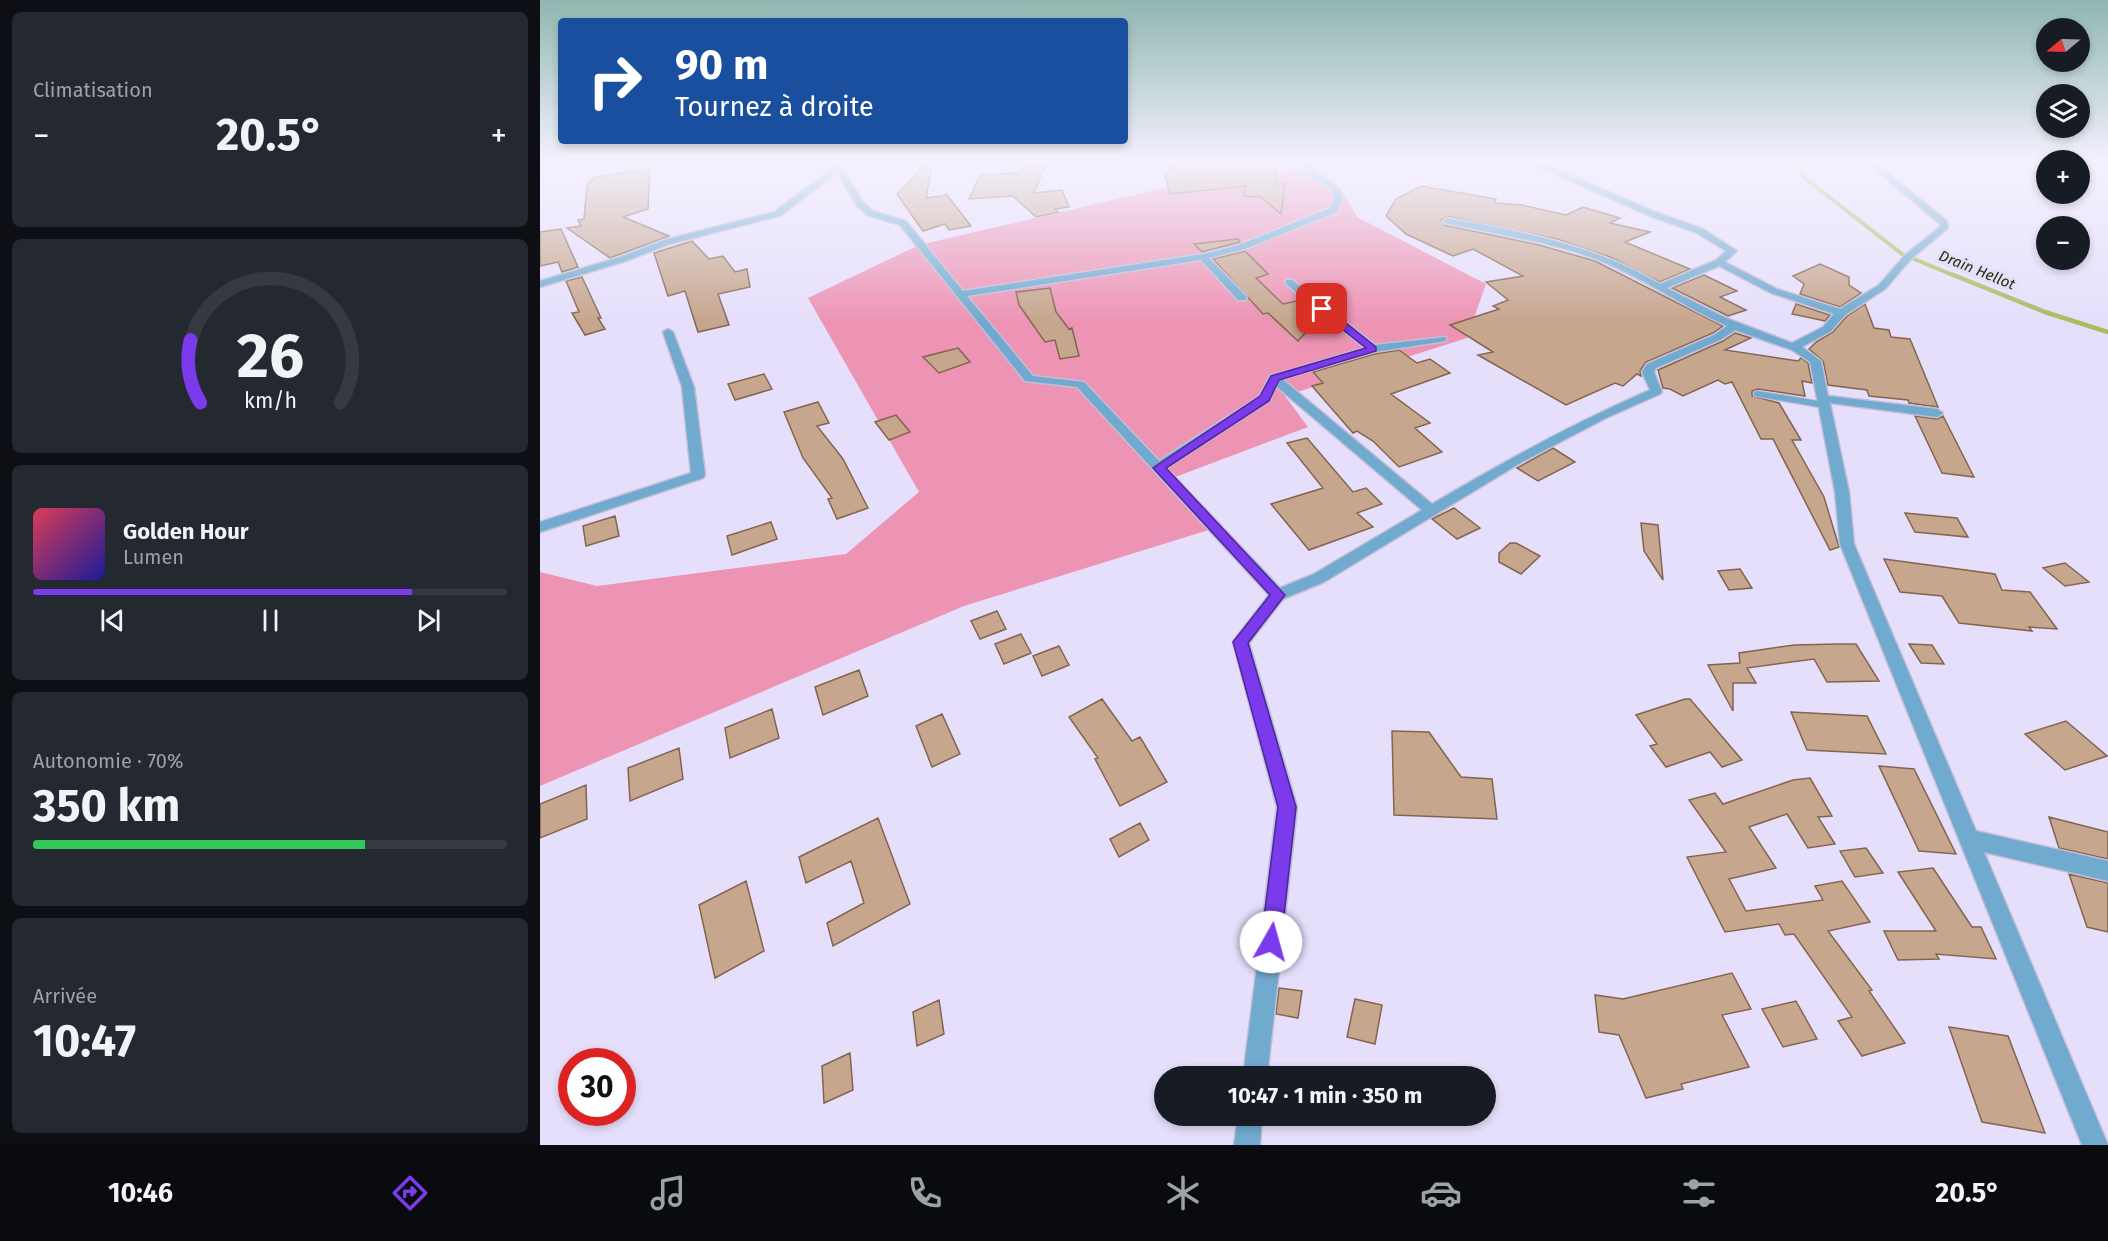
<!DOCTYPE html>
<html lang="fr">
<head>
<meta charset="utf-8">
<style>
  body { margin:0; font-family:"Fira Sans",sans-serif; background:#242831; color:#f1f3f6; height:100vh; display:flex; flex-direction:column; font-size:22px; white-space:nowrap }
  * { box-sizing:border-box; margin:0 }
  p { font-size:20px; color:#9ea1a6 }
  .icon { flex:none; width:33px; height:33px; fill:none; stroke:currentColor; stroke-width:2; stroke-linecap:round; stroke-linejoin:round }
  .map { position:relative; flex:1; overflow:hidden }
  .details { display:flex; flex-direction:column; gap:12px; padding:12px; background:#0d0f14; width:540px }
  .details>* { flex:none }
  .hud { position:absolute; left:18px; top:18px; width:570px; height:126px; border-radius:6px; box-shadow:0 3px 9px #0003; background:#1a4fa0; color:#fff; overflow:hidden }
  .needle { width:39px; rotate:251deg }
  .controls { position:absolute; left:1496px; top:18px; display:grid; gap:12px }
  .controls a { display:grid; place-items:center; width:54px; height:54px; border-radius:50%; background:#171b24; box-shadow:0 3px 9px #0003; font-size:30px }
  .speed { position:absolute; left:18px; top:1048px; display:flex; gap:12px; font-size:30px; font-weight:700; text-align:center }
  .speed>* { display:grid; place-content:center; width:78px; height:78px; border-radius:50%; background:#171b24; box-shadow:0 3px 9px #0003; line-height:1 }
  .speed .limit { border:9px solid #d22; background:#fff; color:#111 }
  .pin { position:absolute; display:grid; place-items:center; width:51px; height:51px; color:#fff; margin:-26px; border-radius:12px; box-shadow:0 3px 9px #0006 }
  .me { position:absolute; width:66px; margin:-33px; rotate:7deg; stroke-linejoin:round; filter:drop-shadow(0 0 4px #0008) }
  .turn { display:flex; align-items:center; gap:21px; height:126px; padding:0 18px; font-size:27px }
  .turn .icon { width:78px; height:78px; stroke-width:2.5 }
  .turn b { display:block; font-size:42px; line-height:51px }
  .big { font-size:45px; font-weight:700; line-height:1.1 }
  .details .tile { flex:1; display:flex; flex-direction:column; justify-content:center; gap:9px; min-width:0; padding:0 21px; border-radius:9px; background:#242831 }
  .details .dial { align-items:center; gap:0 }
  .dial svg { height:156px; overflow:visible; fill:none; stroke:#363941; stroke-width:7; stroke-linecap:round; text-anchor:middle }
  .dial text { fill:#f1f3f6; stroke:none }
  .song { display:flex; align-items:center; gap:18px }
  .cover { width:72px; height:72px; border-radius:9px; background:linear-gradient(135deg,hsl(350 70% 55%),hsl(240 70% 35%)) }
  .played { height:6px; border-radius:3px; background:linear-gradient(90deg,#7c3aed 80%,#363941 80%) }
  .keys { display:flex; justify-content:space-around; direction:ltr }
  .heat { display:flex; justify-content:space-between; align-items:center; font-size:33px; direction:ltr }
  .charge { height:9px; border-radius:4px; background:linear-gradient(90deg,#34c759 70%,#363941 0) }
  .trip { position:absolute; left:614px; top:1066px; width:342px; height:60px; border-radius:30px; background:#171b24; box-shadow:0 3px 9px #0003; font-weight:700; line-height:60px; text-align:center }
  .tabs { display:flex; height:96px; justify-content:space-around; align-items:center; background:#090b0e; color:#9ea1a6 }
  .tabs .icon { width:42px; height:42px }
  .tabs .active { color:#7c3aed }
  .tabs b { font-size:27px; color:#f1f3f6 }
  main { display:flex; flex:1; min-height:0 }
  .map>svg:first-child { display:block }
</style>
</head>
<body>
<main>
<section class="details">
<div class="tile"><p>Climatisation</p>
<div class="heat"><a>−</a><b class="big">20.5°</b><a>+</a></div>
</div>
<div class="tile dial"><svg viewBox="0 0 100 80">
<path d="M14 69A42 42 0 1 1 86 69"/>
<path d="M14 69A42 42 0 0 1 9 37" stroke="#7c3aed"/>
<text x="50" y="56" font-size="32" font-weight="700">26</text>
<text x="50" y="72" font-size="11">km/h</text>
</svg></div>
<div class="tile">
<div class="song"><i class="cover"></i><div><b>Golden Hour</b><p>Lumen</p></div></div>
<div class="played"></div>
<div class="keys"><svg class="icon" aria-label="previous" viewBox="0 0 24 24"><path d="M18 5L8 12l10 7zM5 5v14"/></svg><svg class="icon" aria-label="pause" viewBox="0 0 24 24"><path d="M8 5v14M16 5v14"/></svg><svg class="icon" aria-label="next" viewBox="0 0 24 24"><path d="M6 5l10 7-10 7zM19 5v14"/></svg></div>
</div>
<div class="tile"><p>Autonomie · 70%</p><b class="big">350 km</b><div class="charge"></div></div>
<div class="tile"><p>Arrivée</p><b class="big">10:47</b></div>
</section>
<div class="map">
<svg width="1568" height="1145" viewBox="0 0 1568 1145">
  <rect width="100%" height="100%" fill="#e6dffc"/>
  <path fill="#ed94b4" d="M773,167L800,187L817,217L946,284L927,338L745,396L768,427L630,479L675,528L424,606L0,786V572L57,586L306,554L379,492L268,298L379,245L646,183Z"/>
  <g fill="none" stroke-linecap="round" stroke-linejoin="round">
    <path stroke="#abbb5d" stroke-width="4" d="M1256,161L1266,179L1362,254L1415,276"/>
    <path stroke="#abbb5d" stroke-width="4.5" d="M1411,274L1505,312L1568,332"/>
  </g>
  <path fill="#c7a68e" stroke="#83654f" stroke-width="1.5" d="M389,161H393L386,198L407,195L431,226L409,230L405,224L383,231L357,194Z
    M660,161H735L736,184H745L741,214L721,197L703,196L706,186L630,194L624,173L629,172V164Z
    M505,165L494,193L522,190L529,207L515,209L518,212L496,217L473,196L429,199L440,175L480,173L483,166Z
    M110,169L108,209L83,217L129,236L70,258L27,228L41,226L38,220L44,219L47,185L55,177Z
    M881,186L956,199L954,203L982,205L1026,215L1043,207L1080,218L1070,223L1110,232L1085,242L1150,269L1120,282L1070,257L1017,239L907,216L901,220L904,225L999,245L1055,261L1183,326L1173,333L1106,362L1100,371L1101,376L1097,374L1083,386L1075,383L1026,405L938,355L953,352L910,325L959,309L953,306L968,300L946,282L983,276L933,249L913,256L866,234L846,216L856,199Z
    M21,229L38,267L22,272L18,262L0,266V232Z
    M698,239L700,242L662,252L654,244Z
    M152,241L169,259L183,256L195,272L207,269L210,287L178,294L189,325L158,332L145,291L128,296L114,253Z
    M705,251L728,274L716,278L743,304L762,300L782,316L760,322L768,330L758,341L728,313L723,314L673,259Z
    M1280,264L1309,277V285L1321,293L1300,307L1260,294L1264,284L1253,276Z
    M1164,275L1197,291L1180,297L1206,310L1188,316L1132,288Z
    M42,277L61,318H58L65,329L45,335L32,313L39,312L26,281Z
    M510,288L516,312L529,329L532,328L539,356L520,359L515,340L505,342L479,305L476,292Z
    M1256,304L1290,315L1285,321L1252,314Z
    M1325,304L1334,328L1349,330L1351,337L1370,339L1398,407L1369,403L1368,400L1329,396L1327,390L1288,385L1283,361L1269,349L1276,342L1293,332L1306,317Z
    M1195,333L1211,338L1185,350L1258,361L1261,358L1268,363L1272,383L1262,381L1265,396L1218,389L1212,391V396L1239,403L1261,440H1252L1284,497L1299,547L1290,550L1233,439H1221L1192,382L1185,384L1178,380L1143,396L1130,389L1123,388L1118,370L1183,341Z
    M418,348L430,362L399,373L383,357Z
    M859,350L877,363L890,359L910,373L851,394L890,423L875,428L902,452L859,467L833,441L817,431L813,433L772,386L783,383L773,372L834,354Z
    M224,374L232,389L195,400L188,384Z
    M278,402L289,423L277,426L303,459L328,508L297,519L288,499L292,498L263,458L244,412Z
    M356,415L370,432L349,440L335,422Z
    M1375,416L1397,419L1403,416L1434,477L1402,473Z
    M767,438L813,492L826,488L842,504L817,513L833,527L769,550L731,504L783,488L747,443Z
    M1013,448L1035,462L998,481L977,468Z
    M914,508L940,528L917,539L892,519Z
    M1365,513L1417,518L1428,537L1375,532Z
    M75,516L79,536L46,546L43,526Z
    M231,522L237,539L192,555L187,536Z
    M1101,523L1118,525L1123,580L1104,551Z
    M970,543H976L1000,556L981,574L959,562V553Z
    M1344,559L1455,574L1462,590L1490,592L1517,629L1489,627L1492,631L1419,623L1402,596L1360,592Z
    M1525,563L1549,582L1525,586L1503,568Z
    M1200,569L1212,588L1189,590L1178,571Z
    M457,611L466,629L440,639L431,621Z
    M481,634L491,653L464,664L455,644Z
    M1298,644H1316L1339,681L1287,682L1274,659L1207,668L1216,683H1193V711L1168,665L1200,663L1199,653L1254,645Z
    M1369,644L1392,645L1404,664L1381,663Z
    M519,646L529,665L502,676L493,656Z
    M319,670L328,696L283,715L275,687Z
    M562,699L592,741L600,737L627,782L580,806L555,759L558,758L529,717Z
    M1145,699H1150L1202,760L1182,767L1170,752L1126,767L1110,746L1117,744L1096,715Z
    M232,709L239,738L190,758L185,728Z
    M1251,712L1327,716L1346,754L1267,750Z
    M402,714L420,754L392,767L376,726Z
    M1526,721L1567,756L1525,770L1485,734Z
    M852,731L889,732L921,777L952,779L957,819L854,815Z
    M139,748L143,779L90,801L88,768Z
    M1339,766L1374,769L1416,854L1379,851Z
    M1270,778L1292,816L1278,817L1295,844L1268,848L1247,814L1209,827L1236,868L1189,879L1206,911L1283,900L1275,886L1302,881L1330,922L1288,931L1332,990L1329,991L1365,1043L1322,1056L1298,1021L1312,1017L1254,934L1245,935L1239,924L1185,932L1147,857L1186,852L1149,800L1175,793L1183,804L1253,780Z
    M46,785L47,819L0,838V804Z
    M1509,817L1568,832V859L1519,848Z
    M338,818L370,904L293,946L287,923L324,903L311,861L266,883L259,857Z
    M600,823L609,840L579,857L570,839Z
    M1326,848L1343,873L1315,877L1300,851Z
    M1393,868L1432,927H1441L1456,959L1396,954L1399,959L1358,960L1344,931H1396L1358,872Z
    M1529,874L1568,883V932L1547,927Z
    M206,881L224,951L175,978L159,905Z
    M1192,973L1211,1009L1182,1015L1209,1067L1141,1084L1143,1089L1106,1098L1079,1035L1059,1032L1055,995L1083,999Z
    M739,988L762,991L758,1018L736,1014Z
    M815,999L842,1005L835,1044L807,1037Z
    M399,1000L404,1034L377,1046L373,1012Z
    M1256,1001L1277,1039L1243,1047L1222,1009Z
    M1409,1027L1468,1036L1505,1133L1442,1122Z
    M310,1053L313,1090L284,1103L282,1066Z"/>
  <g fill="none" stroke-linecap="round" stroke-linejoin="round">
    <defs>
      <path id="lane" d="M1218,391L1284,402L1289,405L1284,408L1214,396V392Z"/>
      <path id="street" d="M296,161H304L302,168L323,202L333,211L366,221L423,291L663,254L699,245L790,208L795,197L792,189L767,175L760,161H768C777,180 797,178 803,197L797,212L705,249L669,258L706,296V300H698L661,260L427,296L493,376L544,382L619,461L720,396L730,376L825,348L746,284V280H752L835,345L906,337V341L834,352L742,379L892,504C963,462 1034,423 1110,390L1102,372L1107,364L1174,335L1187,326C1142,306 1102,277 1056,259C1007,241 955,234 904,223L903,221L907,218C981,231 1055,245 1120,284L1176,260L1186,251L1157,233L1107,215L1003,169L972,161H988L1008,165L1113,211L1163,229L1197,251L1185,262L1237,289L1300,309L1339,285L1365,255L1400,227V224L1325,161H1333L1407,221L1408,228L1371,259L1345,289L1305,315L1291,331L1262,347L1281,361L1288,396L1397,409L1403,413L1397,417L1290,403L1309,492L1314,544L1436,831L1568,861V881L1444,852L1568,1145H1542L1300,544L1295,492L1270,362L1252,350L1195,330L1182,339L1116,368L1114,372L1122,392L1120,394L1066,418L982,462L784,582L743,599L709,643L757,807L727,1077H703L737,807L693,642L729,595L537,387L485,381L360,225L327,215L317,206L297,173L240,216L130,244L86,261L0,287V281L80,257L124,240L234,212L294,167ZM1179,266L1231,293L1294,314L1283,327L1252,343L1186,318L1127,288ZM736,386L882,510L774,574L740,588L626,468L729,401Z
        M128,329L133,332L154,387L165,475L163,478L0,532V522L151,473L142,387L123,332Z
        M698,1116H722L720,1145H694Z"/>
    </defs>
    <use href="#lane" stroke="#c4bdd8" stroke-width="2"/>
    <use href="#street" stroke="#c4bdd8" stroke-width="3"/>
    <use href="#lane" fill="#70aacf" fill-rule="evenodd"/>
    <use href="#street" fill="#70aacf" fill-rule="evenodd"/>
  </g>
  <linearGradient id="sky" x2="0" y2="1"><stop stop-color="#8fb7b0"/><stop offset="0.5" stop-color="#f4f1fe"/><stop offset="1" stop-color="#f4f1fe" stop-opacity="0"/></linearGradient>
  <rect width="1568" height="322" fill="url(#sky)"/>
  <path fill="#7c3aed" stroke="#51269a" stroke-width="1.5" d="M779,307H786L836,347V351L739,380L729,401L626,468L745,595L708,643L756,807L741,942L738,949L731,952L724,949L721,942L738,807L693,642L730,595L613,468L720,396L731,376L826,348L779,311Z"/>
  <g text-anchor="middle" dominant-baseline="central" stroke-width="6" stroke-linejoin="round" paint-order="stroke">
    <g font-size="15" font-style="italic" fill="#2a3007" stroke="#e6dffc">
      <text transform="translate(1437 270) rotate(22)">Drain Hellot</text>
    </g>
  </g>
</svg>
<div class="controls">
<a><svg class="needle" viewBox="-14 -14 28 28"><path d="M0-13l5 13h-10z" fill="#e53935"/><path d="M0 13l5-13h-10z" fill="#9ea1a6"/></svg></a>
<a><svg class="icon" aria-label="layers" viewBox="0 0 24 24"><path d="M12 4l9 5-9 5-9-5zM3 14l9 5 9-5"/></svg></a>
<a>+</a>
<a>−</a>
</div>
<div class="speed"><div class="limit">30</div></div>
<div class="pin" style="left:782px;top:309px;background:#d93025"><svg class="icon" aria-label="arrive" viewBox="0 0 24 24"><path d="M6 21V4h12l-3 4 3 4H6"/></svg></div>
<svg class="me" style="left:731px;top:942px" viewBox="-20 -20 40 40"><circle r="19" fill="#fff"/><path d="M0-13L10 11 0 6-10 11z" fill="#7c3aed"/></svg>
<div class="trip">10:47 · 1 min · 350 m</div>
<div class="hud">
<div class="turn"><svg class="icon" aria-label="right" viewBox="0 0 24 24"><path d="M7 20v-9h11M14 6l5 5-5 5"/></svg><div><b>90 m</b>Tournez à droite</div></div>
</div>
</div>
</main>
<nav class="tabs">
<b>10:46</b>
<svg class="icon active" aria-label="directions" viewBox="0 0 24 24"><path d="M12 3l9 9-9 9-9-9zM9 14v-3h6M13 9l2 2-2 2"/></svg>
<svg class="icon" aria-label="music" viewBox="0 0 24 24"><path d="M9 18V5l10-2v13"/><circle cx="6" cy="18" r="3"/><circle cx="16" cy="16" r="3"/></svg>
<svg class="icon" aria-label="phone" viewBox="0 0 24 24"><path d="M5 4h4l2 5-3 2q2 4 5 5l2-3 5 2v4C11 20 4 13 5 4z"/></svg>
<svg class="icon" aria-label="climate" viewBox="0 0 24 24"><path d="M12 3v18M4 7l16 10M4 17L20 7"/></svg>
<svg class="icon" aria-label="car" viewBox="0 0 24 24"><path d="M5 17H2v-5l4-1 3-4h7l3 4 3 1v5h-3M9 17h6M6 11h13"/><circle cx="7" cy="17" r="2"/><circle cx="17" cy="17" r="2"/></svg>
<svg class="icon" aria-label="filters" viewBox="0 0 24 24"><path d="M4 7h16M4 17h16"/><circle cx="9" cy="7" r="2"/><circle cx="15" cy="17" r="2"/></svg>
<b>20.5°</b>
</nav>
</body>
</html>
